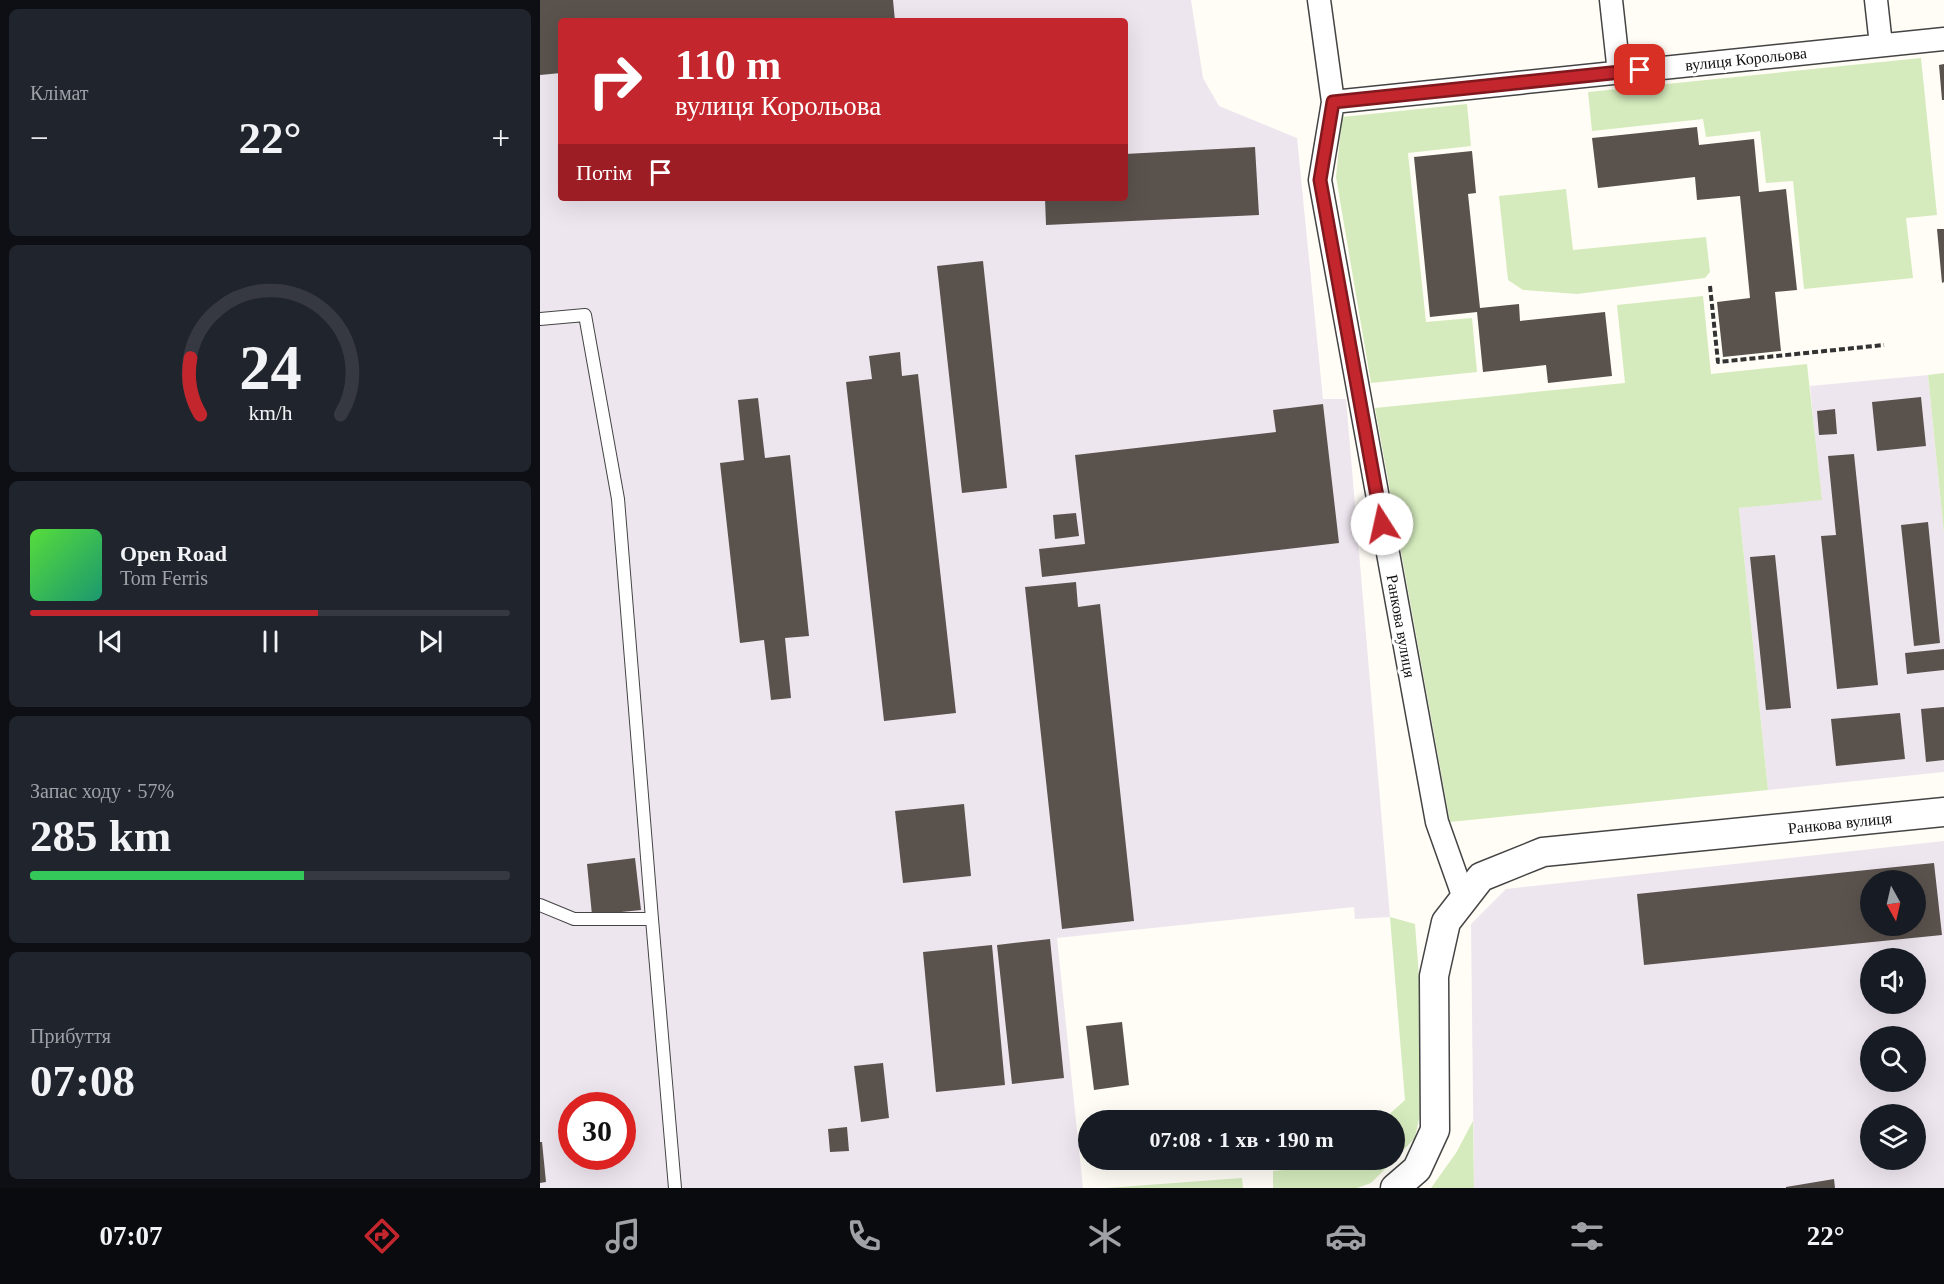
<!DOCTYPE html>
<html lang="uk">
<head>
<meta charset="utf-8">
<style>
  body { margin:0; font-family:Georgia,serif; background:#20242c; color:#f1f3f6; height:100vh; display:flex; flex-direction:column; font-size:22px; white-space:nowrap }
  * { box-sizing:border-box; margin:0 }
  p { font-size:20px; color:#9ea1a6 }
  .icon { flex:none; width:33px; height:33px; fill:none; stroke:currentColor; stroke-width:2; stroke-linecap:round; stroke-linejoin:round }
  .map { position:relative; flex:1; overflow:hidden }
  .drawer { display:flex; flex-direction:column; gap:9px; padding:9px; background:#0d0f14; width:540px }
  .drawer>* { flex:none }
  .hud { position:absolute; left:18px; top:18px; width:570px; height:183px; border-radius:6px; box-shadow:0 6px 24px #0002; background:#c4262e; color:#fff; overflow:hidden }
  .needle { width:39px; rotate:172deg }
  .controls { position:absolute; left:1320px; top:870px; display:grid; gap:12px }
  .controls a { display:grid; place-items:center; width:66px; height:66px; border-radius:50%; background:#171b24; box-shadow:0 6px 24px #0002; font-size:30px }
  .speed { position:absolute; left:18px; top:1092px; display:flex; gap:12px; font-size:30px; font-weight:700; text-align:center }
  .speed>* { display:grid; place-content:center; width:78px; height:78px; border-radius:50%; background:#171b24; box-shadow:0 6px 24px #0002; line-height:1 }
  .speed .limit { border:9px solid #d22; background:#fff; color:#111 }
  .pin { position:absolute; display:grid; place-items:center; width:51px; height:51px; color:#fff; margin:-26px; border-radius:12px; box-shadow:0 3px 9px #0006 }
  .me { position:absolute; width:66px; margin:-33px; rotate:350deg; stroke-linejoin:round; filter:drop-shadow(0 0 4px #0008) }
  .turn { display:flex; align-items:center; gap:21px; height:126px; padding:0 18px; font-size:27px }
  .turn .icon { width:78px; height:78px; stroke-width:2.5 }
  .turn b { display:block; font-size:42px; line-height:51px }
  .then { display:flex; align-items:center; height:57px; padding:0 18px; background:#0003; gap:12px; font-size:22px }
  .big { font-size:45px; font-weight:600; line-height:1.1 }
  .drawer .tile { flex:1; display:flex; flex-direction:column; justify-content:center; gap:9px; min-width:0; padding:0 21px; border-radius:9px; background:#20242c }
  .drawer .dial { align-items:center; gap:0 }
  .dial svg { height:156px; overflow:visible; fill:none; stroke:#363941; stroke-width:7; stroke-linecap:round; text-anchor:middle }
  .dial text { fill:#f1f3f6; stroke:none }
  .song { display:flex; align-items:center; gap:18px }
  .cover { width:72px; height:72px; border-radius:9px; background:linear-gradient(135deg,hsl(110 70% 55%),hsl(160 70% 35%)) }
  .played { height:6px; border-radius:3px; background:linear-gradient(90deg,#c4262e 60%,#363941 60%) }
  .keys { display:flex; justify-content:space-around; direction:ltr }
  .heat { display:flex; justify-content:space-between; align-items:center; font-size:33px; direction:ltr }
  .charge { height:9px; border-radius:4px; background:linear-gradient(90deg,#34c759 57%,#363941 0) }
  .trip { position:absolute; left:538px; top:1110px; width:327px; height:60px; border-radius:30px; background:#171b24; box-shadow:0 6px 24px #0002; font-weight:600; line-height:60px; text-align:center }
  .tab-bar { display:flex; height:96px; justify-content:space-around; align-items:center; background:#090b0e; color:#9ea1a6 }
  .tab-bar .icon { width:42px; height:42px }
  .tab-bar .selected { color:#c4262e }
  .tab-bar b { font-size:27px; color:#f1f3f6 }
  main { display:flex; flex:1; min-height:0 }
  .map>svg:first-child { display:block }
</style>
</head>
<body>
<main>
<section class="drawer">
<div class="tile"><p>Клімат</p>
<div class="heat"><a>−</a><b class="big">22°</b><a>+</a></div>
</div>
<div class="tile dial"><svg viewBox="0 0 100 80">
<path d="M14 69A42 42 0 1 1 86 69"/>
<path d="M14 69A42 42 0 0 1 9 40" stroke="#c4262e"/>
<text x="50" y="56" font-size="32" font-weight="700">24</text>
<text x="50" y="72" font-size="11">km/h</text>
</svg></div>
<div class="tile">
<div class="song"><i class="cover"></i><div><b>Open Road</b><p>Tom Ferris</p></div></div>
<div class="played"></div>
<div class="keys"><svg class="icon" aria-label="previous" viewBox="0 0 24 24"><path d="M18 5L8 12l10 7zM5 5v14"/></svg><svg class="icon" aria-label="pause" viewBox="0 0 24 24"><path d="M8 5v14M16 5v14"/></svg><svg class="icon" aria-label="next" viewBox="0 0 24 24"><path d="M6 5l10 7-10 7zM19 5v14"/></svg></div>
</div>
<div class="tile"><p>Запас ходу · 57%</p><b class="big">285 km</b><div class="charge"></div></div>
<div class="tile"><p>Прибуття</p><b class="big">07:08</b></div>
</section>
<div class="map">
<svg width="1404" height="1188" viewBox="0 0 1404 1188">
  <rect width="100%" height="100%" fill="#fffdf5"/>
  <path fill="#eee6ef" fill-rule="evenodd" d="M0,0H651L663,78L679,106L757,138L783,399H806L850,917L815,919L814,907L517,938L543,1188H0ZM21,21H585V198H21ZM32,1106H82V1156H32Z
    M1388,375L1404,534V772L1228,790L1199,508L1281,499L1270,386Z
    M1404,841V1188H934L931,924L966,889ZM1330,880H1376V926H1330ZM1330,958H1376V1004H1330ZM1330,1036H1376V1082H1330ZM1330,1114H1376V1160H1330Z"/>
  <path fill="#d5ebbd" d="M1381,58L1397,215L1366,218L1373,278L1264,289L1253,181L1226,183L1220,131L1166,137L1163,119L1052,131L1048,92Z
    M927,104L931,146L868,153L886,322L932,318L937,372L831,383L796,177L802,117Z
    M1026,189L1033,250L1166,237L1170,272L1165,278L1037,294L983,290L968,280L959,196Z
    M1163,296L1171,374L1267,364L1282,500L1199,508L1228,790L910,822L835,408L1085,383L1077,305Z
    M1404,373V534L1388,375Z
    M850,917L875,924L887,1081L875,1138L855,1159V1120H843L865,1100Z
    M933,1121L934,1188H891L916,1153Z
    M801,1160H854L831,1183L817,1188H733V1171L794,1165Z
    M702,1178L703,1188H567Z"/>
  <path fill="#5a524d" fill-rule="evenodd" d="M0,0H353L355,21H21V73L0,75Z
    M1404,64V100H1402L1399,65Z
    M1157,127L1159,145L1214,139L1219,192L1246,189L1257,290L1235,292L1241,351L1183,357L1177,302L1210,298L1200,196L1157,200L1155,177L1058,188L1052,138Z
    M715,147L719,215L506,225L505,198H585V154Z
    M932,151L936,193L928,194L940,308L979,304L980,321L1065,312L1072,376L1008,383L1006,365L943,372L937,312L890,317L874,157Z
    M1397,229H1404V282L1402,283Z
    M443,261L467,488L422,493L397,266Z
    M360,352L362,376L378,374L416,713L344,721L306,382L332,379L329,356Z
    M1381,397L1386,446L1337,451L1332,402Z
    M218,398L225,458L250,455L269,636L245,638L251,698L231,700L224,640L200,643L180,463L204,460L198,400Z
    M783,404L799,543L502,577L499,549L545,544L535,455L736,432L733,410Z
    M1295,409L1297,434L1279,435L1277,411Z
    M1314,454L1338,685L1297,689L1281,536L1296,535L1288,456Z
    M536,513L539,536L515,539L513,515Z
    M1388,522L1400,643L1374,646L1361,525Z
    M1235,555L1251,708L1226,710L1210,557Z
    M536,582L538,607L560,604L594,921L522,929L485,587Z
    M1404,649V670L1367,674L1365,653Z
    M1404,707V760L1386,762L1381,709Z
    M1360,713L1365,759L1296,766L1291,719Z
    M424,804L431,876L363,883L355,811Z
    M95,858L101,910L52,915L47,864Z
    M1394,863L1402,935L1104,965L1097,894ZM1330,880H1376V926H1330Z
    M510,939L524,1078L472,1084L457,945Z
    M452,945L465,1085L396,1092L383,952Z
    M582,1022L589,1085L554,1090L546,1026Z
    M343,1063L349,1118L321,1122L314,1066Z
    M661,1113V1120H584L596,1118V1115Z
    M307,1127L309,1151L290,1152L288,1129Z
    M0,1142H2L6,1182L0,1183Z
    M585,1160H661V1163L597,1165V1162H589Z
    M1294,1179L1295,1188H1246V1187Z"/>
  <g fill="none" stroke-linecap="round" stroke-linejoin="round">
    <defs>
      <path id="service" d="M0,319L45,315L78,499L112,919
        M0,905L34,919H112L135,1188"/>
      <path id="minor" d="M779,0L793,102L780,180L897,822L924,898
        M1071,0L1079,73
        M1336,0L1341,45
        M793,102L1404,39"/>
      <path id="tertiary" d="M855,1188L877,1169L895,1130L894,976L906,922L941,877L1003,852L1404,812"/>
    </defs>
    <use href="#service" stroke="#444" stroke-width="14"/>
    <use href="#minor" stroke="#444" stroke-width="25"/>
    <use href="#tertiary" stroke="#444" stroke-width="31"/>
    <path stroke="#333" stroke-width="4" stroke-dasharray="6 3" stroke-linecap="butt" d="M1170,286L1178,362L1344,345"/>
    <use href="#service" stroke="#fff" stroke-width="12"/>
    <use href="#minor" stroke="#fff" stroke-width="22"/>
    <use href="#tertiary" stroke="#fff" stroke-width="28"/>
  </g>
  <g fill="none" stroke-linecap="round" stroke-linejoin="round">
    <defs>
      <path id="route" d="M842,524L780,180L793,102L1100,70"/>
    </defs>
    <use href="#route" stroke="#7f191e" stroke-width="15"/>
    <use href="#route" stroke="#c4262e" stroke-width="10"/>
  </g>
  <g text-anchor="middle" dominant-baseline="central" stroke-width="6" stroke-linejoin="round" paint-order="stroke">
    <g font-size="16" fill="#111" stroke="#fff">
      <text transform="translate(1206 59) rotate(-6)">вулиця Корольова</text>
      <text transform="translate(861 626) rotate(80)">Ранкова вулиця</text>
      <text transform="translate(1300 823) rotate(-6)">Ранкова вулиця</text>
    </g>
  </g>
</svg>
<div class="controls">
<a><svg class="needle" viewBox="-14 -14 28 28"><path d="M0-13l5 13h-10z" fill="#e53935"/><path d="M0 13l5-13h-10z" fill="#9ea1a6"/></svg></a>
<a><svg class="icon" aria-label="sound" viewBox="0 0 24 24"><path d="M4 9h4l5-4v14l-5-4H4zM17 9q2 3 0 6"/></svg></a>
<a><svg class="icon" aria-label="search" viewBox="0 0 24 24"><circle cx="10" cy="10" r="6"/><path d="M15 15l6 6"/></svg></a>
<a><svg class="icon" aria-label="layers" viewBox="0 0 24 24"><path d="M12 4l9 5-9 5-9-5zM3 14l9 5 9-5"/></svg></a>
</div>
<div class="speed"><div class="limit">30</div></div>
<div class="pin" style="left:1100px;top:70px;background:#d93025"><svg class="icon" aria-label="arrive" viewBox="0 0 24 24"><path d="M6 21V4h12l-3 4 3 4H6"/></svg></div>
<svg class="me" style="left:842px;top:524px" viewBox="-20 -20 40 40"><circle r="19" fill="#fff"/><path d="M0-13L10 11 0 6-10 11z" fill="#c4262e"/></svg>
<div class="trip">07:08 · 1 хв · 190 m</div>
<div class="hud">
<div class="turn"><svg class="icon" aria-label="right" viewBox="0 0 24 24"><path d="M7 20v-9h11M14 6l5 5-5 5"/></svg><div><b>110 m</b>вулиця Корольова</div></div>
<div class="then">Потім<svg class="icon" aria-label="arrive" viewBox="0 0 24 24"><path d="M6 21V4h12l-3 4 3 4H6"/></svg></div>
</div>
</div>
</main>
<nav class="tab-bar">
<b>07:07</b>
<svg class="icon selected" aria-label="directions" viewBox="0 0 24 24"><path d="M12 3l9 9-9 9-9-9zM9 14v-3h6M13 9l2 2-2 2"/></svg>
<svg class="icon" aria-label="music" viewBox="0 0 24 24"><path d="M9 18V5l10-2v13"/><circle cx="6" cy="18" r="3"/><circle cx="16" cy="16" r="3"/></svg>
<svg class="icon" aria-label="phone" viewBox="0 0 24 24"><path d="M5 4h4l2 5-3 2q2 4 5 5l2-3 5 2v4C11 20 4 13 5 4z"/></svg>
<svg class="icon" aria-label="climate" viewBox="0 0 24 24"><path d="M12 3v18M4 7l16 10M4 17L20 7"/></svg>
<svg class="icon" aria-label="car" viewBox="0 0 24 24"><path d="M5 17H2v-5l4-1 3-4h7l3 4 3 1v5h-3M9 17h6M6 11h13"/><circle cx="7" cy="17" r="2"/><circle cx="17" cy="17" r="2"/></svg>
<svg class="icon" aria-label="filters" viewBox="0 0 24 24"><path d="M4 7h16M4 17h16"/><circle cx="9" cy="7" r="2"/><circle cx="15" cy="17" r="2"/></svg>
<b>22°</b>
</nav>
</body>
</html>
